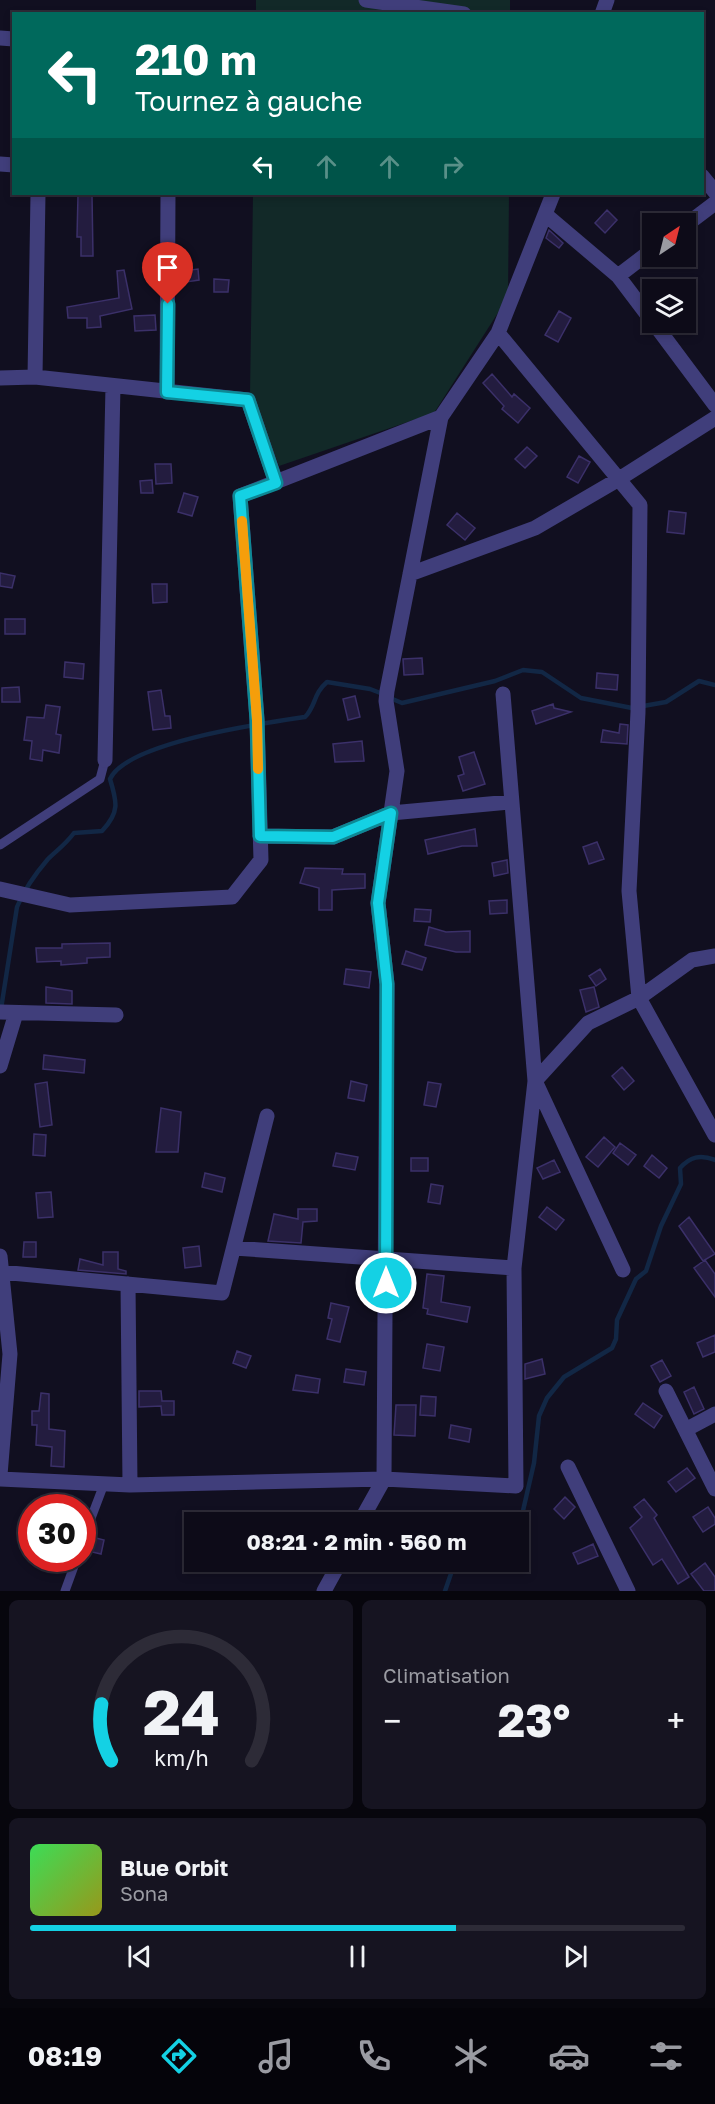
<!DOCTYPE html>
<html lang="fr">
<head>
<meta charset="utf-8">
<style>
  body { margin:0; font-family:"Golos Text",sans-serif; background:#161421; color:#f1f3f6; height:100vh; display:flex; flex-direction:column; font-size:22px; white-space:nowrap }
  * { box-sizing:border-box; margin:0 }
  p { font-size:20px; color:#9a9ba2 }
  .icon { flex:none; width:33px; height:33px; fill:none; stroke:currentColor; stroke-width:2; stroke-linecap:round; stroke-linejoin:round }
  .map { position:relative; height:1591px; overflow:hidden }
  .drawer { display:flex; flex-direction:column; gap:9px; padding:9px; background:#07060d; flex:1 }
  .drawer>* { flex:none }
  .banner { position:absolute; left:12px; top:12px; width:692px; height:183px; border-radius:0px; box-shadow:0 3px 9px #0003,0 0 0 2px #2d2b37; background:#00695c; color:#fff; overflow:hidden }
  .needle { width:39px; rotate:35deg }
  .fabs { position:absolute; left:642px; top:213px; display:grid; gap:12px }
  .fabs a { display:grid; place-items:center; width:54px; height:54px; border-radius:0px; background:#0d0b18; box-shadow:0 3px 9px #0003,0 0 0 2px #2d2b37; font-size:30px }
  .speed { position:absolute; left:18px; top:1494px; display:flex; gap:12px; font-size:30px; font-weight:700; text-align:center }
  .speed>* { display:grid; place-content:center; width:78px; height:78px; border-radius:50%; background:#0d0b18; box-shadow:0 3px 9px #0003,0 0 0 2px #2d2b37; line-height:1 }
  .speed .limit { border:9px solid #d22; background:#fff; color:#111 }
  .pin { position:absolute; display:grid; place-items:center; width:51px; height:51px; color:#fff; margin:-62px -26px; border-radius:50% 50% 50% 0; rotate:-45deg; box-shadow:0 0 6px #0007 }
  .pin .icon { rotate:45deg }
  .me { position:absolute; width:66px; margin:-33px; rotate:0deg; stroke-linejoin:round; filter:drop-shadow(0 0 4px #0008) }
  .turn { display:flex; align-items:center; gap:21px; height:126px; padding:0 24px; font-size:27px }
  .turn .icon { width:78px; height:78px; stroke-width:2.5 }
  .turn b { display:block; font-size:42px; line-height:51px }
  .lanes { display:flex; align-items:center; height:57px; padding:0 24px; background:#0003; justify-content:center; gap:30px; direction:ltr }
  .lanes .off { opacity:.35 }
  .big { font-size:45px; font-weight:700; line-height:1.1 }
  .drawer .card { flex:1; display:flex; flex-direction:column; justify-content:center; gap:9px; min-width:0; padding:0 21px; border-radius:9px; background:#161421 }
  .drawer .dial { align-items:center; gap:0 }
  .dial svg { height:156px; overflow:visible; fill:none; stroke:#2d2b37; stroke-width:7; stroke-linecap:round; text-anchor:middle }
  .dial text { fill:#f1f3f6; stroke:none }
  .song { display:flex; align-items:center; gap:18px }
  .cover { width:72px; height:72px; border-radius:9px; background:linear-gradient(135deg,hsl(130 70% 55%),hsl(60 70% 35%)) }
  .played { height:6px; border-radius:3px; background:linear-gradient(90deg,#14d1e4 65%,#2d2b37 65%) }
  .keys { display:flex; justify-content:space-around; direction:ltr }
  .heat { display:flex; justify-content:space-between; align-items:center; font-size:33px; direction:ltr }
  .drawer .tiles { flex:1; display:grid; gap:9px; grid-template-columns:1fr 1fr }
  .card:last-child { grid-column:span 2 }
  .trip { position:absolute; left:184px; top:1512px; width:345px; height:60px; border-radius:0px; background:#0d0b18; box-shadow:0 3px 9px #0003,0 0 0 2px #2d2b37; font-weight:700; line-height:60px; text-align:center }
  .dock { display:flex; height:96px; justify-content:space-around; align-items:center; background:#05040a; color:#9a9ba2 }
  .dock .icon { width:42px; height:42px }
  .dock .current { color:#14d1e4 }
  .dock b { font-size:27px; color:#f1f3f6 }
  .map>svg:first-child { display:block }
</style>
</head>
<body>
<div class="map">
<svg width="715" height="1591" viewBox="0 0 715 1591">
  <rect width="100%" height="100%" fill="#110f20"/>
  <path fill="#122928" d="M256,0H510V13L256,14Z
    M253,194H509L508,297L434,413L279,466L250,395Z"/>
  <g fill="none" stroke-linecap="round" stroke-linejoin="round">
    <path stroke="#122745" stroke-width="4.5" d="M390,698L402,703L495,681L523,670L542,672L581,698L632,708L666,702L699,681L715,685
      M1,1009L17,907C24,890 36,873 48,859C57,850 65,845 74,833L102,831C120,812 117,802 110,779C127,742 265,723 305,717C316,706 313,694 327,682L370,689L383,694
      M519,1528L534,1463L539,1416L547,1398L564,1377L612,1348L616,1339L617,1320L636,1279L646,1271L661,1226L681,1184L680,1168C690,1157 700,1154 715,1160
      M445,1591L455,1562"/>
  </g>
  <path fill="#231c3f" stroke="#3b3069" stroke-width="1.5" d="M78,195H92L93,256H81V237H77Z
    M607,210L617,220L605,233L595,223Z
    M549,230L563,243L559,248L546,238Z
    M198,269L199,280L186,282L184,271Z
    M124,270L132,309L100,316L101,327L87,328V318H68L67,307L119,298L117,271Z
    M214,279L229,280L228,292H214Z
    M559,311L571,318L558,342L545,335Z
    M155,315L156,330L135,331L134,316Z
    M492,374L512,397L514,394L530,408L518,423L502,409L504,406L483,383Z
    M527,447L537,456L525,468L515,459Z
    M579,456L590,462L578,483L567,477Z
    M155,464H171L172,483L156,484Z
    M152,480L153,493H141L140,481Z
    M184,493L198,497L192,516L178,512Z
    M669,511L686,513L684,534L667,532Z
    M457,513L475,528L465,540L447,525Z
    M0,573L15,576L12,588L0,586Z
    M152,584H167V602L153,603Z
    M5,619H25V634H5Z
    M422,658L423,674L404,675L403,659Z
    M65,662L84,664L83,679L64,677Z
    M597,673L618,675L617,690L596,688Z
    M19,687L20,702H2V688Z
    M161,690L165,716H170L171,728L153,730L148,692Z
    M355,696L360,717L348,720L343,699Z
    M553,704L554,708L571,712L536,724L532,711Z
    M46,705L60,707L56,734L61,735L59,753L43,750L42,761L30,759L32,741L24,740L27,717L44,718Z
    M620,724L628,725L627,744L601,742L603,730L619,733Z
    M362,741L364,761L335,762L333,744Z
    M474,752L485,784L463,791L458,776L464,774L459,757Z
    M475,829L477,846H462L428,854L425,840Z
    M597,842L604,859L589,864L583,847Z
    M507,860L508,873L494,876L492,863Z
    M305,868L343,869L342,874H365V888L332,890V910H319V888L300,883Z
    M507,900V913L490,914L489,901Z
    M415,909L431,910L430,922L414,921Z
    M429,927L446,932L470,931V952H456L425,945Z
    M110,943V957L87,958V963L61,965V961L37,962L36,948H62V944Z
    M406,951L426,958L422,970L402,964Z
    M346,969L371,972L369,988L344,984Z
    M600,969L606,979L596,986L589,976Z
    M46,987L72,991V1004L46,1003Z
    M594,987L599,1007L586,1012L580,990Z
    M44,1055L85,1060L84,1073L43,1069Z
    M622,1067L634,1081L624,1090L612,1076Z
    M351,1081L367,1085L364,1101L348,1098Z
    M47,1082L52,1125L40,1127L35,1084Z
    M428,1082L441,1084L436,1107L424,1105Z
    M161,1108L181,1112L178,1152H156Z
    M34,1134L46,1135L45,1156L33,1155Z
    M604,1137L615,1147L598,1167L586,1157Z
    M620,1143L636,1155L628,1165L613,1153Z
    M336,1153L358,1157L355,1170L333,1166Z
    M652,1155L667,1168L659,1178L644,1166Z
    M411,1158H428V1171H411Z
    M554,1160L560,1172L543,1179L537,1168Z
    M205,1173L225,1178L222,1192L202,1187Z
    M431,1184L443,1186L440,1204L428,1202Z
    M51,1192L53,1217L38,1218L36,1193Z
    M547,1207L564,1220L556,1230L539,1217Z
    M298,1209H317V1221L303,1222L301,1243L268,1241L274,1214L298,1219Z
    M689,1217L715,1254L703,1261L679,1226Z
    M24,1242H36V1257H23Z
    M199,1246L201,1266L185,1268L183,1248Z
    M103,1252H118V1269L126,1271V1274L78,1270L80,1259L103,1265Z
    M705,1260L715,1274V1297L694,1268Z
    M427,1274L444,1276L441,1302L470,1307L467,1322L427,1314L428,1309L423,1308Z
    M331,1303L349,1307L340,1342L327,1339L332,1319L328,1318Z
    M715,1335V1352L703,1357L697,1343Z
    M427,1344L444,1347L440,1371L423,1368Z
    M237,1351L251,1356L246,1368L233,1363Z
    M542,1359L545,1374L525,1379V1364Z
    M662,1360L671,1376L660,1382L651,1366Z
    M346,1369L366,1372L364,1385L344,1382Z
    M296,1375L320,1379L318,1393L293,1390Z
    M694,1387L704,1409L694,1414L684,1392Z
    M139,1391H161L162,1401H174V1415H162L161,1406L139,1407Z
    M41,1393L49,1394V1429L65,1431L64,1467L51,1466L52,1447L36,1445L37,1425H32V1411H39Z
    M421,1396L436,1397L435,1416L420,1415Z
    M643,1403L662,1416L654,1428L635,1414Z
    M396,1405H416L415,1436L394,1435Z
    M451,1425L471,1429L469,1442L449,1438Z
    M687,1468L695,1478L676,1492L668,1482Z
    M565,1497L575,1507L564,1519L554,1509Z
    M644,1499L657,1515L654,1518L689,1577L678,1584L662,1559L653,1565L630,1528L642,1517L634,1507Z
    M708,1507L715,1518V1524L703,1532L693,1517Z
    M92,1537L104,1540L101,1554L88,1551Z
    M593,1544L598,1556L578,1564L573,1553Z
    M705,1563L715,1577V1591H704L691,1574Z"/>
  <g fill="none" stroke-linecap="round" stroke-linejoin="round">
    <path stroke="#403e7b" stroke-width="9" d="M0,845L100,779L105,760
      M82,1542L104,1484
      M65,1591L77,1558"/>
    <path stroke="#403e7b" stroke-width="15" d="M366,0L464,14
      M602,14L607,0
      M0,38L14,39
      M0,164L14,165
      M702,176L715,192
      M546,215L618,276L652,321
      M686,225L715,203
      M618,276L652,250
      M653,322L715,405
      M498,333L640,505L638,712L629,891L639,998L715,1135
      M35,377L38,194
      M0,378L35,377L248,400L276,482
      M167,392L168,194
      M410,574L535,528L619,479L715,418
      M105,760L113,386
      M260,836L333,837L391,813L511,802
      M0,889L70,905L232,897L261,860L257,719L240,496L441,417L498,333L553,194
      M0,1012L116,1015
      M0,1066L16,1013
      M234,1248L514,1268
      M0,1256L10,1354L0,1475
      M623,1270L535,1081L588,1023L639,998L692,960L715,956
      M0,1272L222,1293L267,1116
      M128,1284L130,1485
      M666,1391L715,1489
      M687,1429L715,1414
      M568,1467L628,1591
      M0,1479L130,1485L384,1479L516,1486L514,1268L535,1081L503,694
      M360,1522L384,1479L387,984L378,903L397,771L386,701L387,691L441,417
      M324,1591L340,1562"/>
  </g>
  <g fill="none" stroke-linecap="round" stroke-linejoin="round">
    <defs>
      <path id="route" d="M168,304L167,392L248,400L276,483L240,496L257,720L260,836L333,837L391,813L378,903L387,984L386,1283"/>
    </defs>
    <use href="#route" stroke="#0d8894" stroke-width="15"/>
    <use href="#route" stroke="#14d1e4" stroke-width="10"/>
    <path stroke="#f59e0b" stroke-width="10" d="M242,521L257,720L258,769"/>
  </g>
</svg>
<div class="fabs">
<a><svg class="needle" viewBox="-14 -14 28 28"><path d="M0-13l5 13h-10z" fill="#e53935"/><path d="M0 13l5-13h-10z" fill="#9a9ba2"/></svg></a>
<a><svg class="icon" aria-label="layers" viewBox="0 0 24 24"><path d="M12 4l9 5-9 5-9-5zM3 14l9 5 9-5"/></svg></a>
</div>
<div class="speed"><div class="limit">30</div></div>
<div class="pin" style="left:168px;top:304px;background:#d93025"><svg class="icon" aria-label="arrive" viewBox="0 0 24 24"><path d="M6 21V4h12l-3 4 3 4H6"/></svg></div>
<svg class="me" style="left:386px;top:1283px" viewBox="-20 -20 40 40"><circle r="17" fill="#14d1e4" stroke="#fff" stroke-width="3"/><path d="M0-11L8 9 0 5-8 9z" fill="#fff"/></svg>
<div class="trip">08:21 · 2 min · 560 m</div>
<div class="banner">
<div class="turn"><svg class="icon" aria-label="left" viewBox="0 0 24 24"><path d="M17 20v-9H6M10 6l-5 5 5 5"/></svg><div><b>210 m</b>Tournez à gauche</div></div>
<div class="lanes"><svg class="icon" aria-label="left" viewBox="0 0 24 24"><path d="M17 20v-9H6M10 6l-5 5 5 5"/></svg><svg class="icon off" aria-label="ahead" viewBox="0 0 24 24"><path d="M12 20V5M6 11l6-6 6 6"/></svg><svg class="icon off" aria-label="ahead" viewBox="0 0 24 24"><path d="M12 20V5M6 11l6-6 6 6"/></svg><svg class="icon off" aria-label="right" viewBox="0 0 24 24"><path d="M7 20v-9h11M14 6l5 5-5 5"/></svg></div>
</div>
</div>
<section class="drawer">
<div class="tiles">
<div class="card dial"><svg viewBox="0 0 100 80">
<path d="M14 69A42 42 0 1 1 86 69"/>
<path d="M14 69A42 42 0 0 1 9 40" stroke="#14d1e4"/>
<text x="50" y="56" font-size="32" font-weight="700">24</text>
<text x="50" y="72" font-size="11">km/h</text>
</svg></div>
<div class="card"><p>Climatisation</p>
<div class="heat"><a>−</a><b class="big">23°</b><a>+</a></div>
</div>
<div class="card">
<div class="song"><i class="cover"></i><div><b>Blue Orbit</b><p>Sona</p></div></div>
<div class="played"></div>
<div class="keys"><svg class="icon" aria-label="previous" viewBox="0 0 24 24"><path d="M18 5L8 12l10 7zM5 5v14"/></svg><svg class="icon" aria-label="pause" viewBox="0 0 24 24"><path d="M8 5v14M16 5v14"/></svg><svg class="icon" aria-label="next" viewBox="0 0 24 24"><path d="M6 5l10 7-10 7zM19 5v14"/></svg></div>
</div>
</div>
</section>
<nav class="dock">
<b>08:19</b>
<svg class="icon current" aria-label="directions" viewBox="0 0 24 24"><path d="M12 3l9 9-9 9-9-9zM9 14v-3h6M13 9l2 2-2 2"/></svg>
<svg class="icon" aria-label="music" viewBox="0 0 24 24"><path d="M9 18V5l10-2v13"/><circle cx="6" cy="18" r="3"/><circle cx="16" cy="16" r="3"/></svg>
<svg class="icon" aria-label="phone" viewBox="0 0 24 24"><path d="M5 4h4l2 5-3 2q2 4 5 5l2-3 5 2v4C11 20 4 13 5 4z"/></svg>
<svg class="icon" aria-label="climate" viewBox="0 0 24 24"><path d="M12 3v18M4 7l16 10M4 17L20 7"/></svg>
<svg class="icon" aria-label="car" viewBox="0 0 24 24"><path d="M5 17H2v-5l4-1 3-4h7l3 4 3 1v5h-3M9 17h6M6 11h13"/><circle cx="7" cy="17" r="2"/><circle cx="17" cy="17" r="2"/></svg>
<svg class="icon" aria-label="filters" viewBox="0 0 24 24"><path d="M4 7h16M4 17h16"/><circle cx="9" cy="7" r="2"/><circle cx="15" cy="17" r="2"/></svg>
</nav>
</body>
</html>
